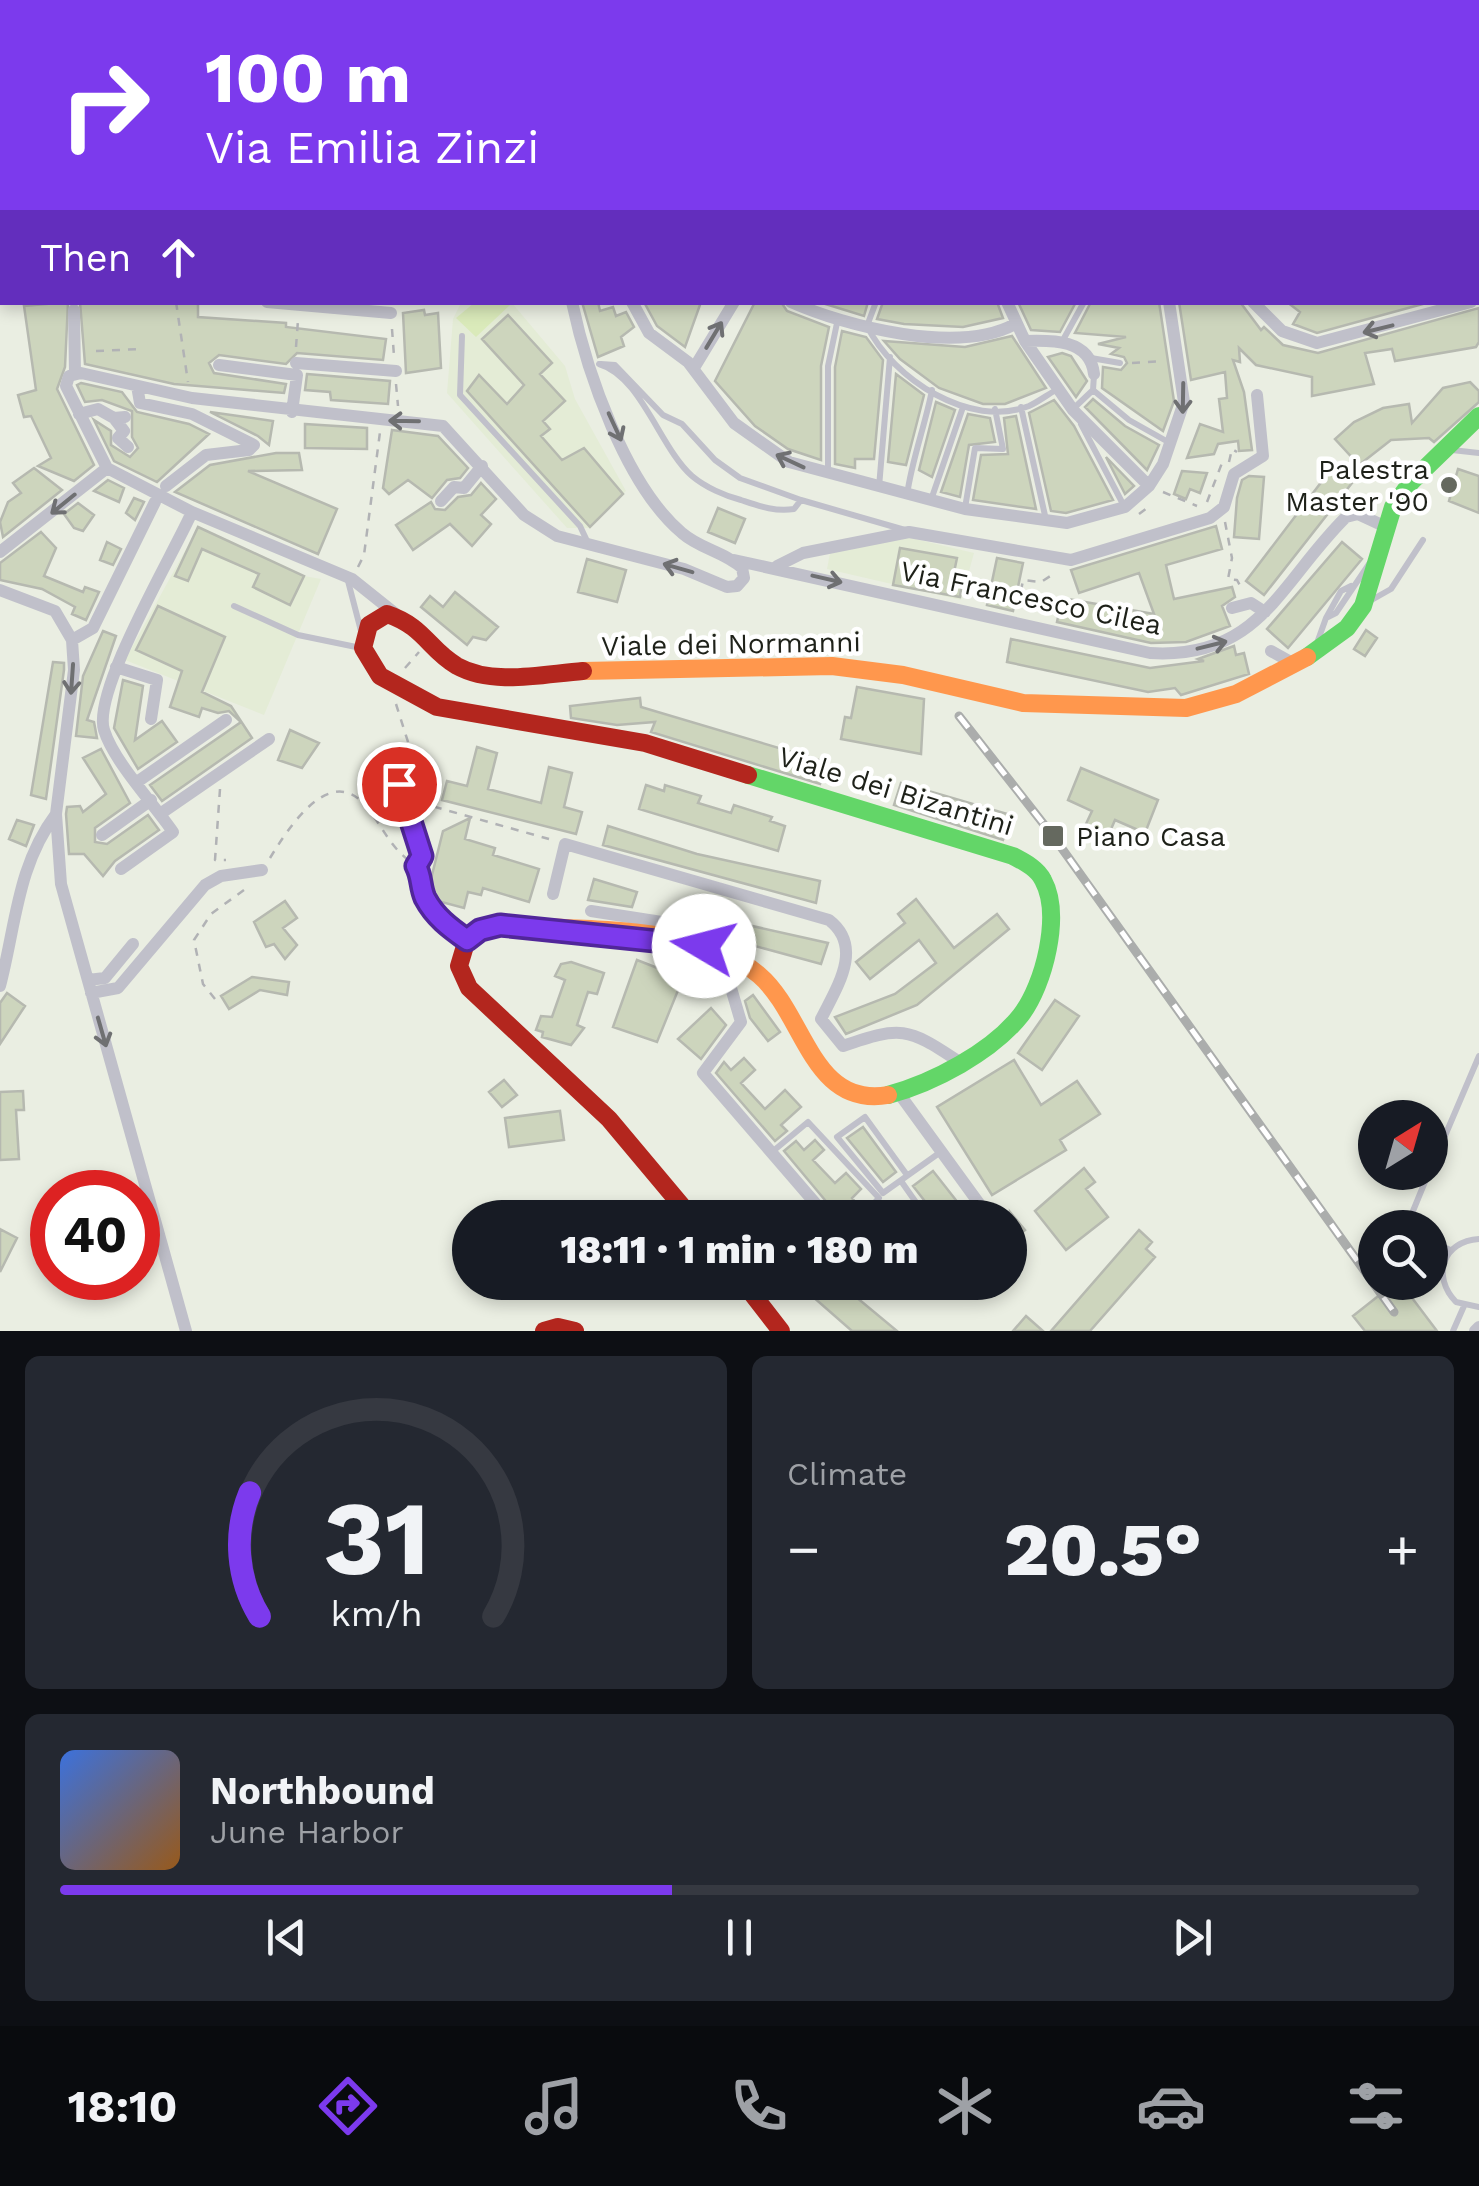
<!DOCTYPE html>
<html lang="en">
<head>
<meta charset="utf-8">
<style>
  body { margin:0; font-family:"Work Sans",sans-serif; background:#242831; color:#f1f3f6; height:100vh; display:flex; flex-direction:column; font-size:38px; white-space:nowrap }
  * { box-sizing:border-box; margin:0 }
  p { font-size:32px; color:#9ea1a6 }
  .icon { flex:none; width:55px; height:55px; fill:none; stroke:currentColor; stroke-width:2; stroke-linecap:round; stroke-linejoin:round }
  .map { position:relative; height:1331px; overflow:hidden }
  .panel { display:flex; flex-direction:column; gap:25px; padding:25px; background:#0d0f14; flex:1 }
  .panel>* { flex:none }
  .hud { position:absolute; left:0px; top:0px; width:1480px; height:305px; box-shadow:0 5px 15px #0003; background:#7c3aed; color:#fff; overflow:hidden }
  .needle { width:65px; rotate:37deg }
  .tools { position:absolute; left:1358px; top:1100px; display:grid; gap:20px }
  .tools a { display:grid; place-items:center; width:90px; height:90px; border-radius:50%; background:#171b24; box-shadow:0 5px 15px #0003; font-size:50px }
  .speed { position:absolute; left:30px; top:1170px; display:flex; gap:20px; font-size:50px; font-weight:700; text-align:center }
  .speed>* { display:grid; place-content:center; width:130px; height:130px; border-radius:50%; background:#171b24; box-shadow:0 5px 15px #0003; line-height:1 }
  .speed .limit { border:15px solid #d22; background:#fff; color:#111 }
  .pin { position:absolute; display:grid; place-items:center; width:85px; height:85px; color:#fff; margin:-42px; border:5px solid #fff; border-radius:50%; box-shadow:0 2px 10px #0007 }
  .me { position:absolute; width:110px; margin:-55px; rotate:278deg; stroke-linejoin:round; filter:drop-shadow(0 0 8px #0008) }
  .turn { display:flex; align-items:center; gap:35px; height:210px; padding:0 40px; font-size:45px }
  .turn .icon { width:130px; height:130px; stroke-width:2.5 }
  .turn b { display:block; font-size:70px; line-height:85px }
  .then { display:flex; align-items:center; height:95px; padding:0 40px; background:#0003; gap:20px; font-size:38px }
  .big { font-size:75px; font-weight:800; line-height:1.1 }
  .panel .tile { flex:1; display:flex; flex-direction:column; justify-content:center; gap:15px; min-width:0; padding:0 35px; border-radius:15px; background:#242831 }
  .panel .dial { align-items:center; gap:0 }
  .dial svg { height:260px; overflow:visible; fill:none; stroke:#363941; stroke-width:7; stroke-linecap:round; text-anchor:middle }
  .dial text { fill:#f1f3f6; stroke:none }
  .song { display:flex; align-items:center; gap:30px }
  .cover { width:120px; height:120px; border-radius:15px; background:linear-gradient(135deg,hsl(220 70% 55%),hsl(30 70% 35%)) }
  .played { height:10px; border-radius:5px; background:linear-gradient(90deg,#7c3aed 45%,#363941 45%) }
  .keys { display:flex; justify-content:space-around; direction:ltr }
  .heat { display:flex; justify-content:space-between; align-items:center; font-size:55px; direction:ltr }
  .panel .tiles { flex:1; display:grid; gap:25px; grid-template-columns:1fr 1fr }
  .tile:last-child { grid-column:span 2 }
  .trip { position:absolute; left:452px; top:1200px; width:575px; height:100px; border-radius:50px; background:#171b24; box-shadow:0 5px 15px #0003; font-weight:800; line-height:100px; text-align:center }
  .tabs { display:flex; height:160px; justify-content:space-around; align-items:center; background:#090b0e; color:#9ea1a6 }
  .tabs .icon { width:70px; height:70px }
  .tabs .on { color:#7c3aed }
  .tabs b { font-size:45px; color:#f1f3f6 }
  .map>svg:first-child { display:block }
</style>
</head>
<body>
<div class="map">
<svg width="1479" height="1331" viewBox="0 0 1479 1331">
  <rect width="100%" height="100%" fill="#eaeee2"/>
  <path fill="#e4ecd6" d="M461,303H512L565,366L575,399L626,491L590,528H567L447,393L453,319Z
    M198,527L304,576L321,579L264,715L125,660Z
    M907,537L974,553L961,600L827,569L830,553Z"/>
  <path fill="#daeaba" d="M1454,0H1479V243L1478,2Z
    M474,303H508L510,305L476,337L456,318Z"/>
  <path fill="#cdd5bd" stroke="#b6b9b0" stroke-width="2.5" d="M68,302L65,367L57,389L94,465L74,481L38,466L51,458L31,416L24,417L18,395L36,390L24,306Z
    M80,302H198V317L286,323V327L386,339L383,360L297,353L286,364L219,355L209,363L214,373L286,384L284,393L174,384L85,364Z
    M582,302H598L600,311L613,307L616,316L626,312L634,327L621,337L624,346L598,357Z
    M644,302H701L685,347L657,326Z
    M755,302H781L787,311L829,327L821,366V460L788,449L755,426L715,381Z
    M819,302H868L864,316Z
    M883,302H997L1003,318L963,327L904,324L877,319Z
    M1018,302H1076L1060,332L1031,330Z
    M1091,302H1159L1174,401L1163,431L1102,388L1103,367L1121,370L1127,363L1124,357L1111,354L1119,348L1098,344L1126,337L1075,333Z
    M1179,302H1240L1261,330L1264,327L1283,345L1318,353L1479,308V342L1476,347L1395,361L1392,349L1365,353L1374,384L1312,396V377L1256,365L1239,348L1240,362L1233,360L1244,392L1252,450L1239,451L1238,441L1218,444L1214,454L1187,458L1200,424L1223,432L1219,399L1227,398L1225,372L1191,380Z
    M1287,302H1430L1317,333L1293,324L1300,312Z
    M424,310L425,315L438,313L441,368L406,373L403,313Z
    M508,315L552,363L540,374L565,401L543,421L550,429L541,436L562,460L584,448L623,494L590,527L467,391L479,375L507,404L524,385L482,339Z
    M842,331L866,337L883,360L874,459H855V468L835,464V367Z
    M1012,336L1046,388L1005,404H983L939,388L900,359L884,341L965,347Z
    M1062,353L1071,356L1087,381L1076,397L1048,357Z
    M307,374L390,381L388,404L331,400L330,392L305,390Z
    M896,374L924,395L906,465L888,462Z
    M1470,382L1479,391V402L1434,442L1429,438L1391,440L1359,465L1335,439L1354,422L1383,408L1409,404L1412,423L1443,388Z
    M81,383L122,392L137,412L189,424L209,434L157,482L114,461L94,420L111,431V445L130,457L138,448L132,437V411L102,400L85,402L77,385Z
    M1093,399L1125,426L1159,445L1147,470L1085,407Z
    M1054,400L1074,426L1113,500L1066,513L1051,511L1029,413Z
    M936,402L955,410L932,477L919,470Z
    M210,412L273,421L269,445L258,436Z
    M968,414L990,418L995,442L969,445L960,497L941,492Z
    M1016,416L1036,509L973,500L981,455L1008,454L1004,418Z
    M305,424L367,428V449L305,448Z
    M392,430L438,436L468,468L460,478L447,480L432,498L408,480L389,494L383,488Z
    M276,453H299L302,470L248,471L337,509L318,554L175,492L210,465Z
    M1106,457L1134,486L1125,494Z
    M34,468L62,490L3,537L0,522L8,502L21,493L13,483Z
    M1332,468L1352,483L1264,595L1246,581Z
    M1458,469L1479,476V513L1449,501Z
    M1182,471L1207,473L1200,493L1190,489L1186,499L1174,494Z
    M1249,476L1264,477L1259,539L1234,537L1237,498L1242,480Z
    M108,480L124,488L119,502L94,491Z
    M481,483L496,499L481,515L491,524L472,546L450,524L413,550L396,525L431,502L435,509L445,510L458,497L471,495Z
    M134,498L144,502L135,520L126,513Z
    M78,503L94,515L83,531L74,528L64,514Z
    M718,508L745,519L735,543L708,532Z
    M1216,526L1222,549L1166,565L1174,599L1232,587L1235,597L1222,606L1230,626L1186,642L1151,643L1057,622L1062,598L1154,614L1139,573L1079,593L1071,570Z
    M198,527L304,576L290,605L253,587L259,574L202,549L188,581L175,576Z
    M41,532L56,548L44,576L83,592L85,587L99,592L86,620L72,614L75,607L42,589L0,580V563Z
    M107,542L121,549L113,565L100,560Z
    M1342,542L1362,559L1288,648L1267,629Z
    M900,548L957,558L952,582L962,584L960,597L893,585Z
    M997,558L1023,563L1013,611L987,605Z
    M587,559L626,570L617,602L578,592Z
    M455,592L498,627L486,640L473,637L467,645L421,607L430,596L443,607Z
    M158,606L225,637L202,692L231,706L252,738L162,801L150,785L241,722L229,711L218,713L202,708L199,717L170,707L182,671L136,650Z
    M1366,630L1377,638L1365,656L1354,649Z
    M103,631L116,636L87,720L94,722L97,738L76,736L83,676Z
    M1011,639L1150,668L1204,661L1198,659L1234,646L1236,655L1244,653L1249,674L1181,695L1175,688L1148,692L1007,662Z
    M53,662L64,663V670L46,799L31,795Z
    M123,680L143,686L135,740L162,721L177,742L138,769L114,728Z
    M857,687L924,699L921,754L841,739L845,717L851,718Z
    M640,698L641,707L826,762L820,784L651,732L655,722L617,725L571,718L570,706Z
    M290,730L319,743L302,768L278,760Z
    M477,747L497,753L488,789L541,803L549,767L572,773L564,807L582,812L576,834L442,800L447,781L467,786Z
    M101,749L130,803L95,828V842L107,844L148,815L159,830L115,861L103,876L84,854H69L66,814L67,807L80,806L83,812L106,794L83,758Z
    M1081,768L1158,800L1145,833L1115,820L1108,836L1085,826L1092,811L1068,800Z
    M901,783L1011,815L1003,840L894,805Z
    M646,785L664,791L665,785L701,796L698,803L731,813L734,805L772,817L770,821L785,826L778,851L639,809Z
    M470,818L465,839L495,848L493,855L539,869L529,902L483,888L481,895L468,892L464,908L434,900L429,887L443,831Z
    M17,820L34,825L26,846L9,839Z
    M608,826L697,854L820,881L816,903L603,845Z
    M594,879L637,892L632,907L588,900Z
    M916,899L954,948L997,914L1009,929L917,1005L846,1034L835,1017L895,994L936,963L919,940L870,979L856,962L905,923L898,914Z
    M285,901L297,918L283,928L297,945L285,959L274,944L266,947L254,922Z
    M702,908L740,920L739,923L828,943L821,964L733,940L727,930L698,921Z
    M637,960L683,978L657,1042L613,1027Z
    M571,962L604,973L597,994L588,992L577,1025L584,1028L571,1045L542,1037L543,1032L536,1030L541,1016L552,1017L565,980L555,976L561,964Z
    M252,977L289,982L287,995L260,990L229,1009L221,996Z
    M7,993L25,1006L0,1044V1003Z
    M753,995L780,1032L768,1041L750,1018L745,1001Z
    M1055,1000L1079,1016L1042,1070L1018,1053Z
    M711,1008L726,1025L701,1059L678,1039Z
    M744,1058L755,1070L741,1083L765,1109L785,1090L801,1107L781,1125L787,1131L775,1141L716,1073L724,1062L731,1070Z
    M1014,1060L1041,1105L1077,1081L1100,1114L1060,1140L1066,1150L992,1195L937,1107Z
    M504,1080L517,1095L502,1107L489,1092Z
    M23,1091L24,1110H16L19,1159L0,1160V1092Z
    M560,1111L564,1140L509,1147L505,1118Z
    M863,1127L896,1172L883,1182L847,1138Z
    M815,1140L824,1150L813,1160L835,1183L846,1173L861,1189L852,1198L860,1208L850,1218H840L784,1151L796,1141L804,1150Z
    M1084,1168L1095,1182L1086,1189L1108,1217L1066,1250L1035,1211Z
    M933,1171L970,1218H938L913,1186Z
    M1010,1212L1025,1230L1010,1242Z
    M0,1229L17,1238L0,1272Z
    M1139,1230L1152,1242L1146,1249L1155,1257L1090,1331H1051Z
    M796,1282H838L897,1331H852Z
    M1396,1282H1400L1437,1331H1365L1353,1316Z
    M1026,1316L1043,1331H1013Z"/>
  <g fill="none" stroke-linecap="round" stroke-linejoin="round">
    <path stroke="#b1b2b5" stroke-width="2.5" stroke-dasharray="8 8" stroke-linecap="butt" d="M1211,2L1212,0
      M176,302L188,382
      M542,302H548
      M392,329L394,356
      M296,347L298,320
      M96,351L142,349
      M1132,363L1163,361
      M396,384L398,406
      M1229,462L1232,449L1237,452
      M1163,492L1197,506
      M1207,502L1222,463
      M1139,514L1151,505
      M1225,522L1232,558L1228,579L1237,580L1242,589
      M358,567L364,555L380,432
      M1018,607L1023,580L1041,582L1055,573
      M405,668L419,652
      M396,704L428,805L549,839
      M220,789L215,860H226
      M270,858C286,832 327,765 363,803C380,821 387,843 407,859
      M215,999L203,984L194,940L211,914L248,887"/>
    <path stroke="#c0c0ca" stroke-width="6" d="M579,0L581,2
      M981,0L984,2
      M1104,0L1110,2
      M1227,0L1228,2
      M670,2L671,0
      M1036,2L1037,0
      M876,302L867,326C893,379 970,429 1029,406C1038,402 1047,395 1056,390
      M462,336L460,395L580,526L588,543
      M1063,340L1084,302
      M1091,358L1120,363
      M599,364C641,376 660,448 692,476C705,487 725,496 741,500C759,506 775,512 794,509L801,500L905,530
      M601,364L615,365L663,415L682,424L715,460L740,478L801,500
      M1093,390L1129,420L1170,443
      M1021,407L1046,520
      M1073,409L1093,390L1094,375
      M1081,424L1124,506
      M1452,450L1479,453
      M828,471V366L837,323
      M879,487L890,357
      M907,495C912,459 925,426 932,390
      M931,500L963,407
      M965,508L975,448L1003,449L995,409
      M348,581L361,631
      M1368,602L1391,589L1423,540
      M234,606L298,635L361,648
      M1326,618L1341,591L1351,586
      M1317,643L1326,618L1336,613L1369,564
      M399,784L422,856L416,866C422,877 420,887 425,898C435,917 450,928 467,940
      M772,1152L808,1122L879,1198L860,1218
      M1430,1171L1479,1056
      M907,1175L865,1117L837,1137L883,1193L942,1151
      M901,1181L927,1218
      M1406,1228L1429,1172
      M1479,1239C1443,1241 1431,1276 1456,1302L1479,1307
      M1430,1240L1450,1250
      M1453,1331L1464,1306"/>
    <path stroke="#c0c0ca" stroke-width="12" d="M372,0L374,2
      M427,0L429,2
      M554,0L555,2
      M640,0L641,2
      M902,0V2
      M1149,0L1150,2
      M1263,0L1264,2
      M1400,0L1401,2
      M721,2L722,0
      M844,2V0
      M1340,2L1343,0
      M267,302L391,313
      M632,302L649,333L688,362L734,423L789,462L965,509L1067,523L1125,507L1149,486L1163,464L1184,402L1169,302
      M791,302C847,327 959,355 1015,324
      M1007,302L1025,341C1052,340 1090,339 1094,374
      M1253,302L1282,331L1317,343L1471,302
      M74,310L75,374
      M1025,341L1073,410L1149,486
      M296,363L396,371
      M219,365L297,375L292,412
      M694,368L734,302
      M137,386L140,403L192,414L254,445L249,450L206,455L166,486
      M79,414L98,409L114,418L125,417
      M114,418L124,431L118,438L128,447
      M107,468L192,512L352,579L397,615
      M441,501L454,487L464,488L482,466
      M0,552L107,468L66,386L69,376L81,373L192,398L443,426L524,515L557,536L684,569L727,587L737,586L744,578L742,568C725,552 700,549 682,533C626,486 587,373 572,302
      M734,560L1150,653C1260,660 1280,582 1346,517L1358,514L1384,526
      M777,566L803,553L909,532L1071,560L1210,518L1224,507L1234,474L1263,456L1257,395
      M0,590L55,611L72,640L74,670L56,814L61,884L186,1331
      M1232,608L1251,603L1265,612
      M72,640L93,628L155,502
      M1271,651L1296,665
      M116,667L157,680L151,719
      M137,782L226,720
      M160,814L269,739
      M102,835L151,800
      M121,869L173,832C154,804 114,762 104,730C92,691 173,555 192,512
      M553,894L565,844L829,920C864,947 837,987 821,1019L843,1046C901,1026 907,1027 958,1061
      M591,911L668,923L723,939L726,971L741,1022L703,1073L828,1218
      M88,980L105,978L133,944
      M0,986C16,925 17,866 56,814
      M91,993L118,988L205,885L221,876L262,870
      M898,1092L986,1213L981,1218
      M1475,1331L1479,1327"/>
    <path stroke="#63d668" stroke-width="18" d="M1307,657L1347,628L1363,606L1393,507L1412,481L1479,416
      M748,775L1013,856C1024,862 1037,868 1043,880C1062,915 1044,985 1021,1015C992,1052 933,1083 888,1095"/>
    <path stroke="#ff974d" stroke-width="18" d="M583,671L832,666L903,675L1023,703L1186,708L1236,694L1307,657
      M465,946L477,932L500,925C577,931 697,922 759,975C805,1014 811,1108 888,1095"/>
    <path stroke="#b3261e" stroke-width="18" d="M583,671C543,674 493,686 457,666C428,649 425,627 387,614L369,625L363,648L380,676L437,707L645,743L748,775
      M465,946L459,966L469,988L609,1119L692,1218
      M743,1282L781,1331
      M544,1331L558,1327L575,1331"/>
    <defs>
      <path id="rail" d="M61,0V2
        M0,266L2,261
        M959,716L1053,836L1394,1312"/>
    </defs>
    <use href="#rail" stroke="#abadac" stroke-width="9"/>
    <use href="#rail" stroke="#fff" stroke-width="5" stroke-dasharray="15" stroke-linecap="butt"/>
  </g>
  <defs><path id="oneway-shaft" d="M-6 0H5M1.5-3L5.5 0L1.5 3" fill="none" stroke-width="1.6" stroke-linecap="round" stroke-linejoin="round" transform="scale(2.5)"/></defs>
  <g stroke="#6f7072">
    <use href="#oneway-shaft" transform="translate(1378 329) rotate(166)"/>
    <use href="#oneway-shaft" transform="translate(714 335) rotate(-59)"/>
    <use href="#oneway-shaft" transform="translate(1183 398) rotate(91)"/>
    <use href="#oneway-shaft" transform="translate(404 421) rotate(-179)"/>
    <use href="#oneway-shaft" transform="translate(615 427) rotate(65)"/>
    <use href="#oneway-shaft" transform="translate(790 461) rotate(-155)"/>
    <use href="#oneway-shaft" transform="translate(63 504) rotate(141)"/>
    <use href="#oneway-shaft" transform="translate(678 568) rotate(-164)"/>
    <use href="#oneway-shaft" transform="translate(827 579) rotate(13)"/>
    <use href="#oneway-shaft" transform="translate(1212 645) rotate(-14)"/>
    <use href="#oneway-shaft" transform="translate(72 679) rotate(94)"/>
    <use href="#oneway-shaft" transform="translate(102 1032) rotate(74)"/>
  </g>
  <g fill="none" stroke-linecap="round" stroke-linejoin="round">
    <defs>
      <path id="route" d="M399,784L422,856L416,866C422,877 420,887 425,898C435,917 450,928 467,940L480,930L500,925L704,946"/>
    </defs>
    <use href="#route" stroke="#51269a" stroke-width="25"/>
    <use href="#route" stroke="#7c3aed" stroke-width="18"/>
  </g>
  <g fill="#65695f" stroke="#fff" stroke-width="4">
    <circle cx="1449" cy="485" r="10"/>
    <rect x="1041" y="824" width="24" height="24" rx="5"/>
  </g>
  <g text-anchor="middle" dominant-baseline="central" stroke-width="9" stroke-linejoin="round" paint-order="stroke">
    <g font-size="28" fill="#1e2119" stroke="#fff" text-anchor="end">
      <text x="1429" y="469">Palestra<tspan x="1429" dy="32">Master '90</tspan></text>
      <text x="1076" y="836" text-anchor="start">Piano Casa</text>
    </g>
    <g font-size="28" fill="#1e2119" stroke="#fff">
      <text transform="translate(1031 598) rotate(12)">Via Francesco Cilea</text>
      <text transform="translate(731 644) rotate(-1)">Viale dei Normanni</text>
      <text transform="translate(896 791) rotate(17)">Viale dei Bizantini</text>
    </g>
  </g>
</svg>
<div class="tools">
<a><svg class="needle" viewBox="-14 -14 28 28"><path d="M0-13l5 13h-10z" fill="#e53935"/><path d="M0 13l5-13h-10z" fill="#9ea1a6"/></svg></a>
<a><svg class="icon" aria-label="search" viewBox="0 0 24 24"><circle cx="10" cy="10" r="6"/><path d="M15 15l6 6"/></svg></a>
</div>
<div class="speed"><div class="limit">40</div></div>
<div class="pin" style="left:399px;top:784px;background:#d93025"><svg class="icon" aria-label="arrive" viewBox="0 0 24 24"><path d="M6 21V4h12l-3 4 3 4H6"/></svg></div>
<svg class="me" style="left:704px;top:946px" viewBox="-20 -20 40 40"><circle r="19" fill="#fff"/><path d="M0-13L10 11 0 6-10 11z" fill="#7c3aed"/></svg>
<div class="trip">18:11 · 1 min · 180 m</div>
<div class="hud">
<div class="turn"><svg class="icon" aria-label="right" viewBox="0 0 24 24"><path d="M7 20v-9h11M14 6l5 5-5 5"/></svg><div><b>100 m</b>Via Emilia Zinzi</div></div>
<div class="then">Then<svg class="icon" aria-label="ahead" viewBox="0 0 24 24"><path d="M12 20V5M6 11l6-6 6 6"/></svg></div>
</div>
</div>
<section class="panel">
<div class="tiles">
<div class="tile dial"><svg viewBox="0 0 100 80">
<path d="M14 69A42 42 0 1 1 86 69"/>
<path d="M14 69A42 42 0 0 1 11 31" stroke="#7c3aed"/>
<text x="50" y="56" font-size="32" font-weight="700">31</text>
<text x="50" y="72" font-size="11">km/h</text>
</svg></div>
<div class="tile"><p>Climate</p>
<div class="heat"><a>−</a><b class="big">20.5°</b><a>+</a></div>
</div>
<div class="tile">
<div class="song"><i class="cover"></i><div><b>Northbound</b><p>June Harbor</p></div></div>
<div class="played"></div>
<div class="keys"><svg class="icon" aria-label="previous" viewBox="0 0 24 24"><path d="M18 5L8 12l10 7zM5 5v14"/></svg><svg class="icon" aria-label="pause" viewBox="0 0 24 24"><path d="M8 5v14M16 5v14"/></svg><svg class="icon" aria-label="next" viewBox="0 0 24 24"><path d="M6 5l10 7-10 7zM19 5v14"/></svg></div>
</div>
</div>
</section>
<nav class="tabs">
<b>18:10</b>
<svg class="icon on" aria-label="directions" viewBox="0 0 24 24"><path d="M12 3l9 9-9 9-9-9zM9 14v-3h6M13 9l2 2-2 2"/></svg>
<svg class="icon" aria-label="music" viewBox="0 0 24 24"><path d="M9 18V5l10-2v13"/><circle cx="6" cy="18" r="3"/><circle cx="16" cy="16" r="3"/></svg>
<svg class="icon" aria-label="phone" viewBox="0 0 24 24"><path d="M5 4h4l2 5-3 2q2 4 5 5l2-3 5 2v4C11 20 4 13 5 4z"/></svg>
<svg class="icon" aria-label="climate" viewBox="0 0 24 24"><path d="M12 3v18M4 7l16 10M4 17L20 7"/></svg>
<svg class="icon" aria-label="car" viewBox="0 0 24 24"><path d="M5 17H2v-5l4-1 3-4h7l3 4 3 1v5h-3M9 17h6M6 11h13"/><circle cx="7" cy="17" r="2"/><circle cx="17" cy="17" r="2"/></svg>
<svg class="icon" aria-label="filters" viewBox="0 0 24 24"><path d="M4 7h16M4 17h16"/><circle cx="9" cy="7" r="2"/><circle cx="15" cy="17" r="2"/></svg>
</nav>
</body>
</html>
